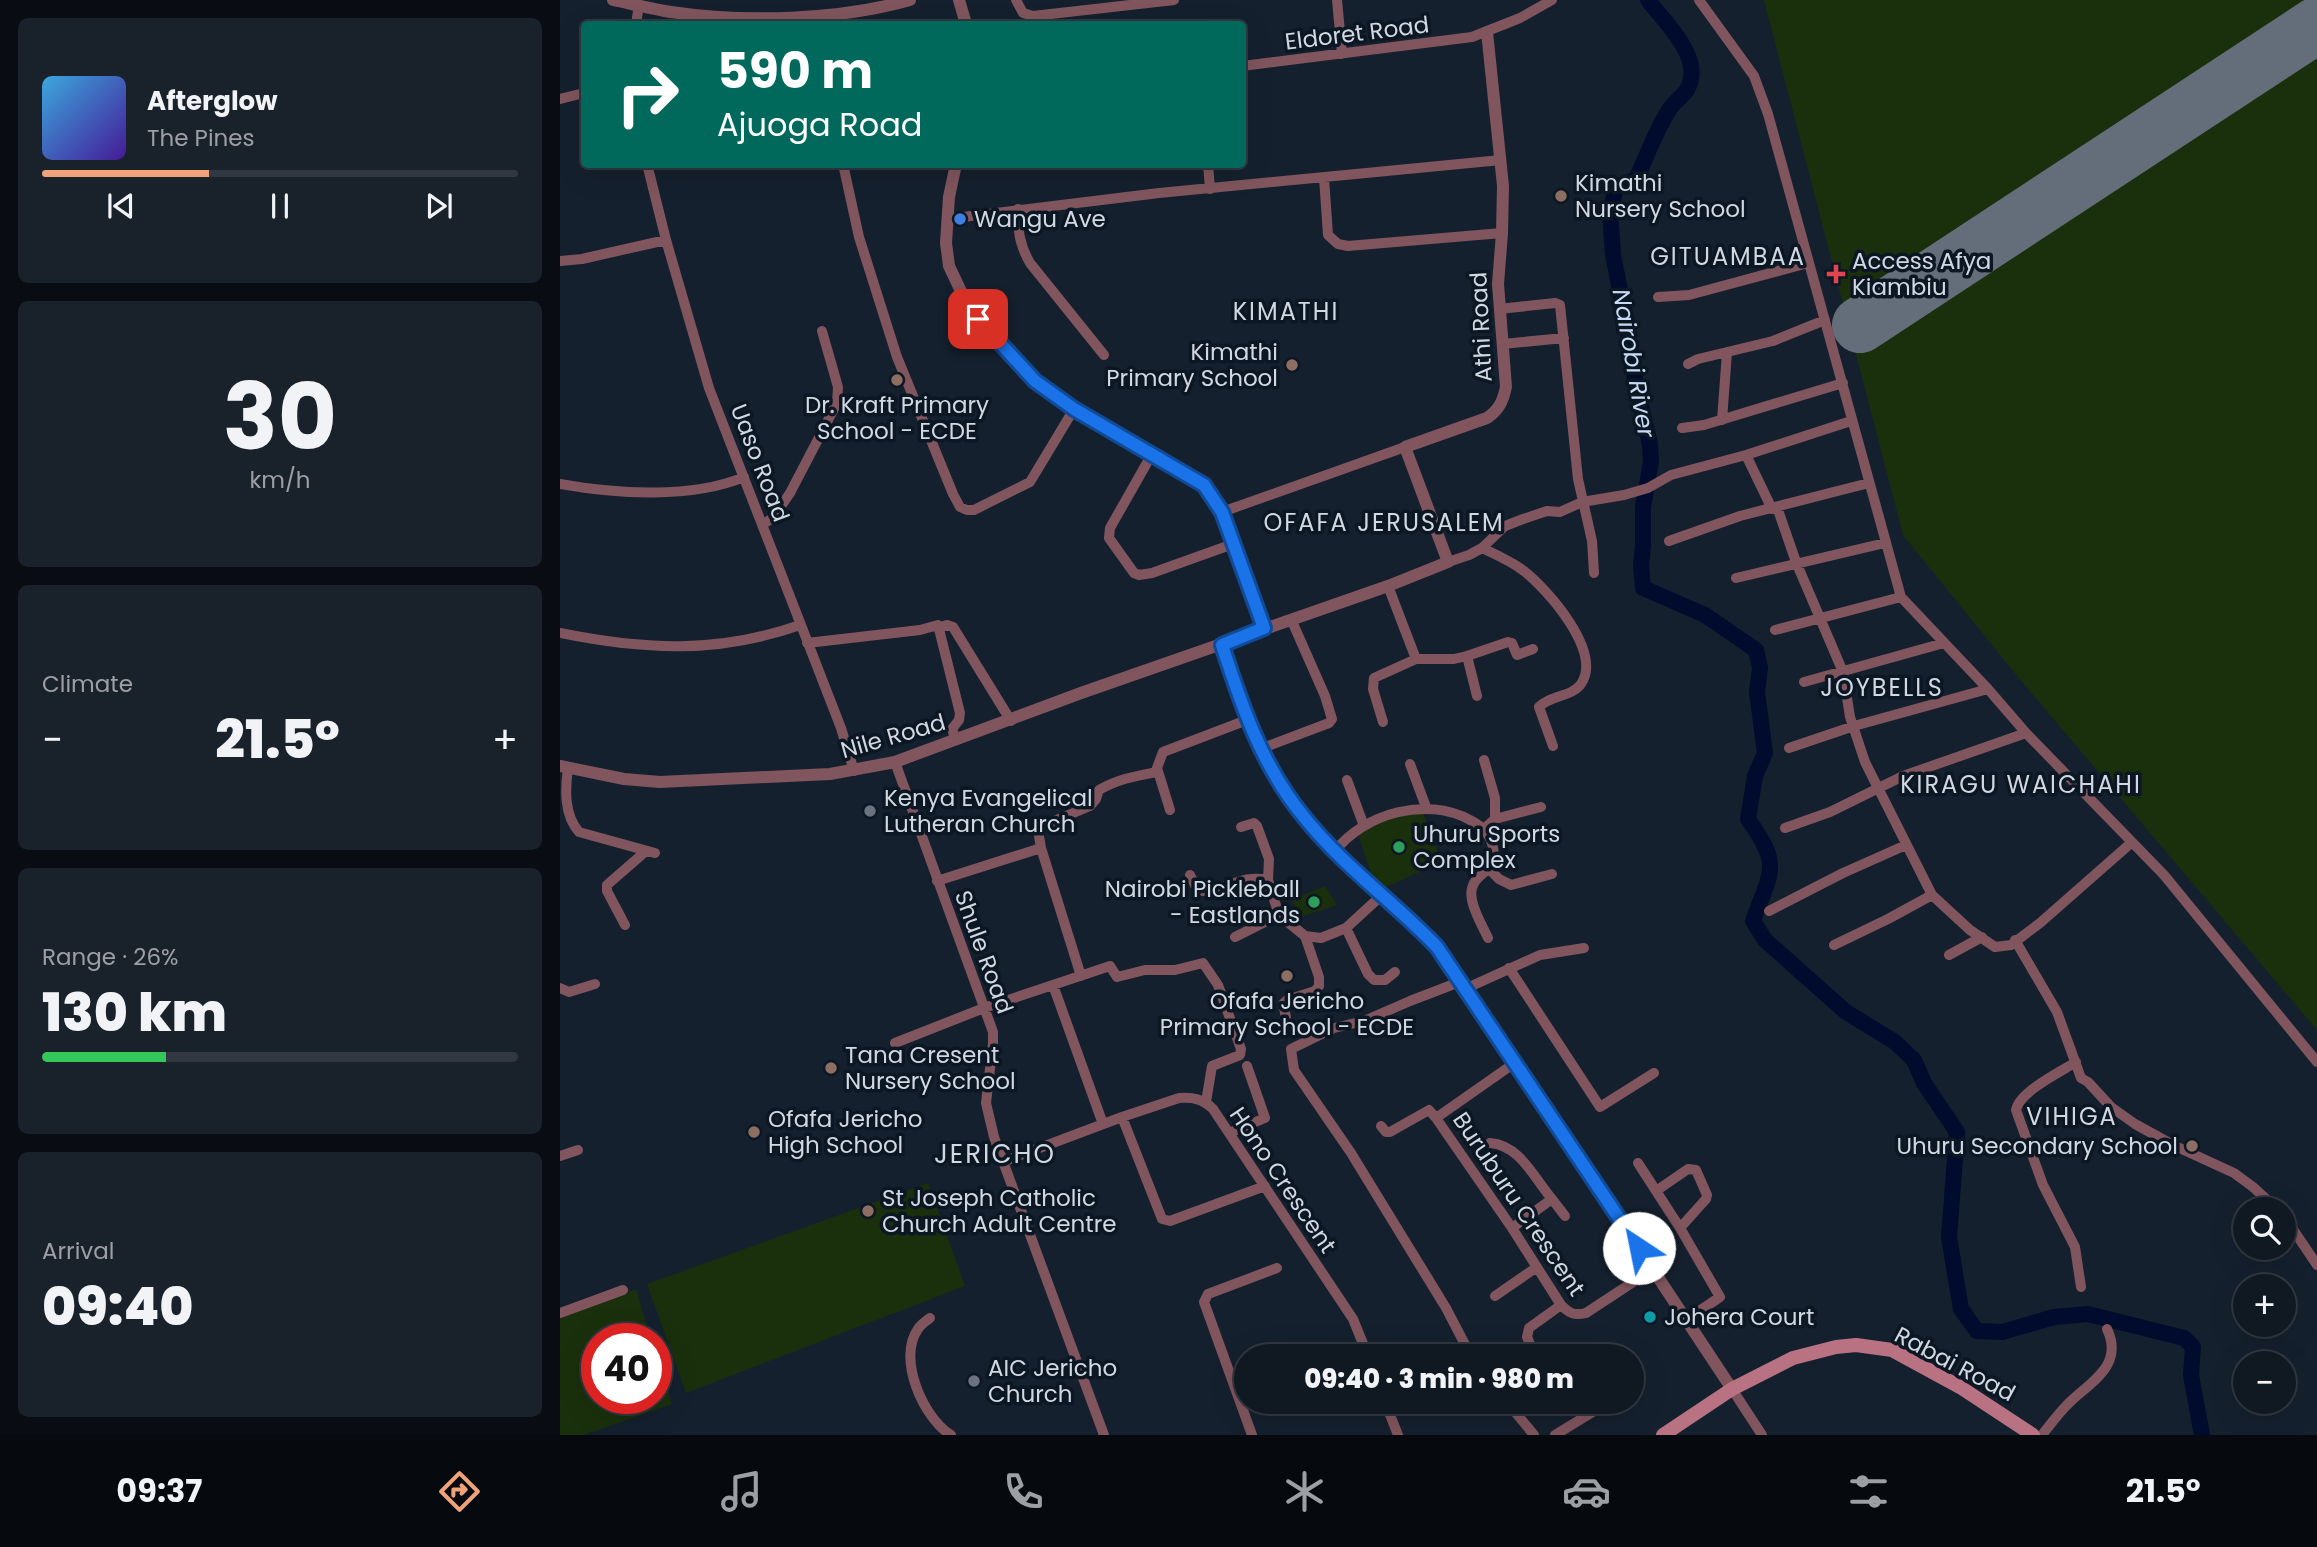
<!DOCTYPE html>
<html lang="en">
<head>
<meta charset="utf-8">
<style>
  body { margin:0; font-family:Poppins,sans-serif; background:#19212a; color:#f1f3f6; height:100vh; display:flex; flex-direction:column; font-size:26px; white-space:nowrap }
  * { box-sizing:border-box; margin:0 }
  p { font-size:23px; color:#9ca0a5 }
  .icon { flex:none; width:38px; height:38px; fill:none; stroke:currentColor; stroke-width:2; stroke-linecap:round; stroke-linejoin:round }
  .map { position:relative; flex:1; overflow:hidden }
  .sheet { display:flex; flex-direction:column; gap:18px; padding:18px; background:#090d13; width:560px }
  .sheet>* { flex:none }
  .hud { position:absolute; left:21px; top:21px; width:665px; height:147px; border-radius:7px; box-shadow:0 7px 28px #0002,0 0 0 2px #303740; background:#00695c; color:#fff; overflow:hidden }
  .buttons { position:absolute; left:1673px; top:1197px; display:grid; gap:14px }
  .buttons a { display:grid; place-items:center; width:63px; height:63px; border-radius:50%; background:#101822; box-shadow:0 7px 28px #0002,0 0 0 2px #303740; font-size:35px }
  .speed { position:absolute; left:21px; top:1323px; display:flex; gap:14px; font-size:35px; font-weight:700; text-align:center }
  .speed>* { display:grid; place-content:center; width:91px; height:91px; border-radius:50%; background:#101822; box-shadow:0 7px 28px #0002,0 0 0 2px #303740; line-height:1 }
  .speed .limit { border:10px solid #d22; background:#fff; color:#111 }
  .pin { position:absolute; display:grid; place-items:center; width:60px; height:60px; color:#fff; margin:-30px; border-radius:14px; box-shadow:0 4px 10px #0006 }
  .me { position:absolute; width:77px; margin:-38px; rotate:326deg; stroke-linejoin:round; filter:drop-shadow(0 0 5px #0008) }
  .turn { display:flex; align-items:center; gap:24px; height:147px; padding:0 21px; font-size:32px }
  .turn .icon { width:91px; height:91px; stroke-width:2.5 }
  .turn b { display:block; font-size:49px; line-height:60px }
  .big { font-size:52px; font-weight:800; line-height:1.1 }
  .sheet .tile { flex:1; display:flex; flex-direction:column; justify-content:center; gap:10px; min-width:0; padding:0 24px; border-radius:10px; background:#19212a }
  .sheet .dial { align-items:center; gap:0 }
  .dial b { font-size:91px; line-height:1 }
  .song { display:flex; align-items:center; gap:21px }
  .cover { width:84px; height:84px; border-radius:10px; background:linear-gradient(135deg,hsl(200 70% 55%),hsl(260 70% 35%)) }
  .played { height:7px; border-radius:4px; background:linear-gradient(90deg,#f0a27a 35%,#303740 35%) }
  .keys { display:flex; justify-content:space-around; direction:ltr }
  .heat { display:flex; justify-content:space-between; align-items:center; font-size:38px; direction:ltr }
  .charge { height:10px; border-radius:5px; background:linear-gradient(90deg,#34c759 26%,#303740 0) }
  .trip { position:absolute; left:674px; top:1344px; width:410px; height:70px; border-radius:35px; background:#101822; box-shadow:0 7px 28px #0002,0 0 0 2px #303740; font-weight:800; line-height:70px; text-align:center }
  .menu { display:flex; height:112px; justify-content:space-around; align-items:center; background:#060a0e; color:#9ca0a5 }
  .menu .icon { width:49px; height:49px }
  .menu .on { color:#f0a27a }
  .menu b { font-size:32px; color:#f1f3f6 }
  main { display:flex; flex:1; min-height:0 }
  .map>svg:first-child { display:block }
</style>
</head>
<body>
<main>
<section class="sheet">
<div class="tile">
<div class="song"><i class="cover"></i><div><b>Afterglow</b><p>The Pines</p></div></div>
<div class="played"></div>
<div class="keys"><svg class="icon" aria-label="previous" viewBox="0 0 24 24"><path d="M18 5L8 12l10 7zM5 5v14"/></svg><svg class="icon" aria-label="pause" viewBox="0 0 24 24"><path d="M8 5v14M16 5v14"/></svg><svg class="icon" aria-label="next" viewBox="0 0 24 24"><path d="M6 5l10 7-10 7zM19 5v14"/></svg></div>
</div>
<div class="tile dial"><b>30</b><p>km/h</p></div>
<div class="tile"><p>Climate</p>
<div class="heat"><a>−</a><b class="big">21.5°</b><a>+</a></div>
</div>
<div class="tile"><p>Range · 26%</p><b class="big">130 km</b><div class="charge"></div></div>
<div class="tile"><p>Arrival</p><b class="big">09:40</b></div>
</section>
<div class="map">
<svg width="1757" height="1435" viewBox="0 0 1757 1435">
  <rect width="100%" height="100%" fill="#15202e"/>
  <path fill="#1a300c" d="M1204,0H1757V1030L1458,677L1343,535Z
    M861,808L882,862L817,891L797,831Z
    M765,886L777,905L743,916L731,900Z
    M368,1183L405,1286L126,1393L87,1284Z
    M76,1289L91,1339H37V1398H96V1355L112,1404L24,1435H0V1317Z"/>
  <g fill="none" stroke-linecap="round" stroke-linejoin="round">
    <path stroke="#000b2d" stroke-width="16" d="M1088,0C1105,23 1145,58 1127,90C1122,97 1114,102 1109,110C1095,132 1087,156 1076,179L1056,188L1050,212L1053,255L1067,325L1076,386L1090,444L1091,461L1083,507V546L1081,565L1083,588L1145,615L1196,650L1200,668L1197,692L1205,753L1195,776L1188,819C1222,867 1211,870 1193,921L1205,940L1286,1012L1335,1042L1354,1060L1364,1083L1397,1132L1389,1237L1401,1309L1417,1331L1442,1332L1494,1317L1528,1314L1624,1338L1633,1347L1631,1375L1642,1435"/>
    <path stroke="#646d7a" stroke-width="56" d="M1300,325L1757,25"/>
    <path stroke="#80555d" stroke-width="10" d="M456,0L463,13L473,16L614,0
      M777,0L782,54
      M1139,0L1194,76L1208,114L1341,597L1428,689L1466,733L1604,875L1757,1062
      M76,24L79,5
      M682,66L912,37L960,18L992,0
      M0,99L24,93
      M87,164L106,240L149,388L281,728L294,771
      M283,164L299,237L337,357L393,494L400,507L407,510H414L470,482L514,409
      M648,164L650,189
      M764,178L768,235L778,244L788,246L942,233
      M458,209C458,231 459,244 470,263L544,355
      M387,219L599,193L941,160
      M0,261L22,259L106,240
      M1098,297L1129,295L1248,263
      M939,309L995,303L1000,305L1018,479L1032,541L1034,573
      M942,344L1004,338
      M1128,364L1138,359L1213,341L1265,320
      M1162,420L1167,352
      M1122,428L1144,425L1283,383
      M592,454L550,528L549,538L574,573L579,575L592,573L673,544
      M1186,455L1212,509
      M0,484C55,494 132,499 184,477
      M1217,507L1236,562L1283,672L1290,717L1305,762L1372,895L1410,930L1435,947L1451,945L1480,923L1571,843
      M662,512L845,447
      M203,524L213,518L230,493L277,403L278,387L262,331
      M1109,541L1180,516L1309,483
      M922,548C937,555 951,561 964,571C988,590 1043,652 1021,684C1012,697 990,695 979,707L993,746
      M888,562L909,555L922,548L945,526L963,519L987,511L1000,512L1022,502L1064,495L1088,488L1111,475L1186,455L1291,421
      M1176,578L1325,543
      M828,586L856,659H894L907,656L917,696
      M379,628L387,625L393,627L451,721
      M1215,630L1341,597
      M0,633C84,650 158,654 240,625
      M247,643L360,630L378,625L400,713L399,720L392,729L396,740
      M907,656L948,642L952,643L957,655L973,649
      M1244,682L1384,643
      M823,722L813,689L814,678L856,659
      M1229,748L1294,726L1428,689
      M700,749L769,723L772,719L765,696L731,619
      M924,760L935,798V819
      M335,762L433,1032V1043L426,1103L434,1137L544,1435
      M850,764L866,807
      M8,768C5,790 4,815 19,832L95,853
      M787,780L804,826
      M610,810L597,768L603,752L687,720
      M681,827L694,823L697,826L709,859L708,880L719,915L745,936L761,938L786,928L822,895
      M1225,828L1270,812L1343,776L1466,733
      M924,829L935,819L981,807
      M775,851C805,813 867,796 910,820C922,826 931,834 933,848C938,873 916,871 912,888C908,902 922,925 928,938
      M929,869L939,879L951,885L992,874
      M630,875L635,885L643,891C668,890 681,874 708,880
      M377,881L481,848
      M1209,911L1283,873L1346,845
      M65,925L47,891V885L86,851
      M786,928L808,974L814,980H825L835,972
      M675,937L719,915
      M1455,940L1497,1012L1521,1078L1528,1082L1551,1107L1575,1124L1613,1145L1674,1173L1693,1187L1717,1209
      M1274,945L1328,919L1372,895
      M1389,955L1422,937
      M949,968L1040,1107L1094,1073
      M521,976L481,848L478,830L482,826L530,806L536,799L539,790C558,779 576,776 597,772
      M902,981L850,1001L804,1021L774,1028L731,1049L734,1070L791,1153L886,1308L911,1356
      M493,985L543,1124
      M0,988L9,992L35,984
      M907,988L980,955L1024,948
      M726,1017L723,1004L727,1000L755,991L759,986V977L745,936
      M335,1043L424,1008L550,966L557,977L585,970H615L643,963L658,985L681,1049L680,1055L652,1066L646,1102
      M956,1062L876,1118L952,1228L1001,1305C1009,1313 1014,1316 1026,1313L1093,1269
      M1516,1062C1500,1072 1459,1092 1456,1110L1483,1185L1515,1247L1521,1287
      M562,1117L602,1219L610,1221L705,1186
      M821,1126L826,1132H830L869,1110L876,1118
      M669,1133L705,1118L687,1066
      M930,1143C960,1145 974,1178 992,1199L952,1228
      M0,1156L18,1150
      M445,1161L562,1117L619,1098C633,1097 643,1099 653,1109L793,1319L808,1356
      M1078,1163L1120,1228L1160,1297L1126,1320
      M1096,1191L1128,1169L1136,1170L1147,1195L1146,1199L1120,1228
      M992,1199L1005,1216
      M1724,1216L1757,1265
      M935,1296L977,1267
      M0,1313L63,1290
      M370,1318C366,1321 361,1324 358,1329C337,1358 363,1418 391,1435
      M854,1356L877,1353L893,1356
      M975,1356L967,1337L969,1328L1001,1305
      M1172,1389L1202,1435
      M825,1402L838,1435
      M947,1402L974,1435
      M692,1435L644,1302L648,1294L717,1268
      M995,1435L1044,1405
      M1482,1435C1490,1425 1498,1414 1507,1405C1528,1383 1565,1367 1547,1329"/>
    <path stroke="#80555d" stroke-width="12" d="M53,0C72,4 92,9 111,12C184,23 280,20 350,0
      M399,0L406,24
      M396,164L389,197L386,243L389,266L407,304L455,360L475,381L514,409L644,485L662,512L703,628
      M662,645C682,707 702,766 744,817C790,874 852,914 896,972L1172,1389
      M0,766L64,779L100,782L270,774L335,762L521,693L828,586L888,562L845,447L927,418C939,410 943,401 946,387L938,284L942,233L943,186L927,32"/>
    <path stroke="#b87281" stroke-width="14" d="M1103,1435L1172,1389L1233,1358L1276,1347L1296,1345L1332,1350L1400,1387L1473,1435"/>
  </g>
  <g fill="none" stroke-linecap="round" stroke-linejoin="round">
    <defs>
      <path id="route" d="M418,319L475,381L514,409L644,485L662,512L704,628L662,645C682,707 702,766 744,817C783,866 834,902 877,947L1079,1248"/>
    </defs>
    <use href="#route" stroke="#114b97" stroke-width="18"/>
    <use href="#route" stroke="#1a73e8" stroke-width="12"/>
  </g>
  <g fill="#8d6e63" stroke="#0c1724" stroke-width="2.5">
    <circle cx="1001" cy="196" r="7"/>
    <circle cx="732" cy="365" r="7"/>
    <circle cx="337" cy="380" r="7"/>
    <circle cx="727" cy="976" r="7"/>
    <circle cx="271" cy="1068" r="7"/>
    <circle cx="194" cy="1132" r="7"/>
    <circle cx="1632" cy="1146" r="7"/>
    <circle cx="308" cy="1211" r="7"/>
  </g>
  <circle fill="#3f7fe0" stroke="#0c1724" stroke-width="2.5" cx="400" cy="219" r="7"/>
  <path fill="#e0444e" stroke="#0c1724" stroke-width="2.5" d="M1272.5 263.5h7v7h7v7h-7v7h-7v-7h-7v-7h7z"/>
  <g fill="#6b7280" stroke="#0c1724" stroke-width="2.5">
    <circle cx="310" cy="811" r="7"/>
    <circle cx="414" cy="1381" r="7"/>
  </g>
  <g fill="#2e9e5b" stroke="#0c1724" stroke-width="2.5">
    <circle cx="839" cy="847" r="7"/>
    <circle cx="754" cy="902" r="7"/>
  </g>
  <circle fill="#0f9aa8" stroke="#0c1724" stroke-width="2.5" cx="1090" cy="1317" r="7"/>
  <g text-anchor="middle" dominant-baseline="central" stroke-width="7" stroke-linejoin="round" paint-order="stroke">
    <g font-size="23" fill="#d1d8e2" stroke="#0c1724">
      <text transform="translate(797 33) rotate(-7)">Eldoret Road</text>
      <text transform="translate(921 327) rotate(-93)">Athi Road</text>
      <text transform="translate(200 463) rotate(69)">Uaso Road</text>
      <text transform="translate(333 736) rotate(-16)">Nile Road</text>
      <text transform="translate(424 952) rotate(70)">Shule Road</text>
      <text transform="translate(723 1180) rotate(56)">Hono Crescent</text>
      <text transform="translate(959 1204) rotate(56)">Buruburu Crescent</text>
      <text transform="translate(1395 1364) rotate(28)">Rabai Road</text>
    </g>
    <g font-size="23" fill="#d1d8e2" stroke="#0c1724" text-anchor="start">
      <text x="1015" y="183">Kimathi<tspan x="1015" dy="26">Nursery School</tspan></text>
      <text x="414" y="219">Wangu Ave</text>
      <text x="1292" y="261">Access Afya<tspan x="1292" dy="26">Kiambiu</tspan></text>
      <text x="718" y="352" text-anchor="end">Kimathi<tspan x="718" dy="26">Primary School</tspan></text>
      <text x="337" y="405" text-anchor="middle">Dr. Kraft Primary<tspan x="337" dy="26">School - ECDE</tspan></text>
      <text x="324" y="798">Kenya Evangelical<tspan x="324" dy="26">Lutheran Church</tspan></text>
      <text x="853" y="834">Uhuru Sports<tspan x="853" dy="26">Complex</tspan></text>
      <text x="740" y="889" text-anchor="end">Nairobi Pickleball<tspan x="740" dy="26">- Eastlands</tspan></text>
      <text x="727" y="1001" text-anchor="middle">Ofafa Jericho<tspan x="727" dy="26">Primary School - ECDE</tspan></text>
      <text x="285" y="1055">Tana Cresent<tspan x="285" dy="26">Nursery School</tspan></text>
      <text x="208" y="1119">Ofafa Jericho<tspan x="208" dy="26">High School</tspan></text>
      <text x="1618" y="1146" text-anchor="end">Uhuru Secondary School</text>
      <text x="322" y="1198">St Joseph Catholic<tspan x="322" dy="26">Church Adult Centre</tspan></text>
      <text x="1104" y="1317">Johera Court</text>
      <text x="428" y="1368">AIC Jericho<tspan x="428" dy="26">Church</tspan></text>
    </g>
    <g font-size="24" letter-spacing="2" fill="#d1d8e2" stroke="#0c1724">
      <text x="1168" y="256">GITUAMBAA</text>
      <text x="726" y="311">KIMATHI</text>
      <text x="824" y="522">OFAFA JERUSALEM</text>
      <text x="1322" y="687">JOYBELLS</text>
      <text x="1461" y="784">KIRAGU WAICHAHI</text>
      <text x="1512" y="1116">VIHIGA</text>
    </g>
    <g font-size="24" font-style="italic" fill="#c9daf4" stroke="#0c1724">
      <text transform="translate(1074 363) rotate(80)">Nairobi River</text>
    </g>
    <g font-size="26" letter-spacing="2" fill="#d1d8e2" stroke="#0c1724">
      <text x="435" y="1154">JERICHO</text>
    </g>
  </g>
</svg>
<div class="buttons">
<a><svg class="icon" aria-label="search" viewBox="0 0 24 24"><circle cx="10" cy="10" r="6"/><path d="M15 15l6 6"/></svg></a>
<a>+</a>
<a>−</a>
</div>
<div class="speed"><div class="limit">40</div></div>
<div class="pin" style="left:418px;top:319px;background:#d93025"><svg class="icon" aria-label="arrive" viewBox="0 0 24 24"><path d="M6 21V4h12l-3 4 3 4H6"/></svg></div>
<svg class="me" style="left:1079px;top:1248px" viewBox="-20 -20 40 40"><circle r="19" fill="#fff"/><path d="M0-13L10 11 0 6-10 11z" fill="#1a73e8"/></svg>
<div class="trip">09:40 · 3 min · 980 m</div>
<div class="hud">
<div class="turn"><svg class="icon" aria-label="right" viewBox="0 0 24 24"><path d="M7 20v-9h11M14 6l5 5-5 5"/></svg><div><b>590 m</b>Ajuoga Road</div></div>
</div>
</div>
</main>
<nav class="menu">
<b>09:37</b>
<svg class="icon on" aria-label="directions" viewBox="0 0 24 24"><path d="M12 3l9 9-9 9-9-9zM9 14v-3h6M13 9l2 2-2 2"/></svg>
<svg class="icon" aria-label="music" viewBox="0 0 24 24"><path d="M9 18V5l10-2v13"/><circle cx="6" cy="18" r="3"/><circle cx="16" cy="16" r="3"/></svg>
<svg class="icon" aria-label="phone" viewBox="0 0 24 24"><path d="M5 4h4l2 5-3 2q2 4 5 5l2-3 5 2v4C11 20 4 13 5 4z"/></svg>
<svg class="icon" aria-label="climate" viewBox="0 0 24 24"><path d="M12 3v18M4 7l16 10M4 17L20 7"/></svg>
<svg class="icon" aria-label="car" viewBox="0 0 24 24"><path d="M5 17H2v-5l4-1 3-4h7l3 4 3 1v5h-3M9 17h6M6 11h13"/><circle cx="7" cy="17" r="2"/><circle cx="17" cy="17" r="2"/></svg>
<svg class="icon" aria-label="filters" viewBox="0 0 24 24"><path d="M4 7h16M4 17h16"/><circle cx="9" cy="7" r="2"/><circle cx="15" cy="17" r="2"/></svg>
<b>21.5°</b>
</nav>
</body>
</html>
